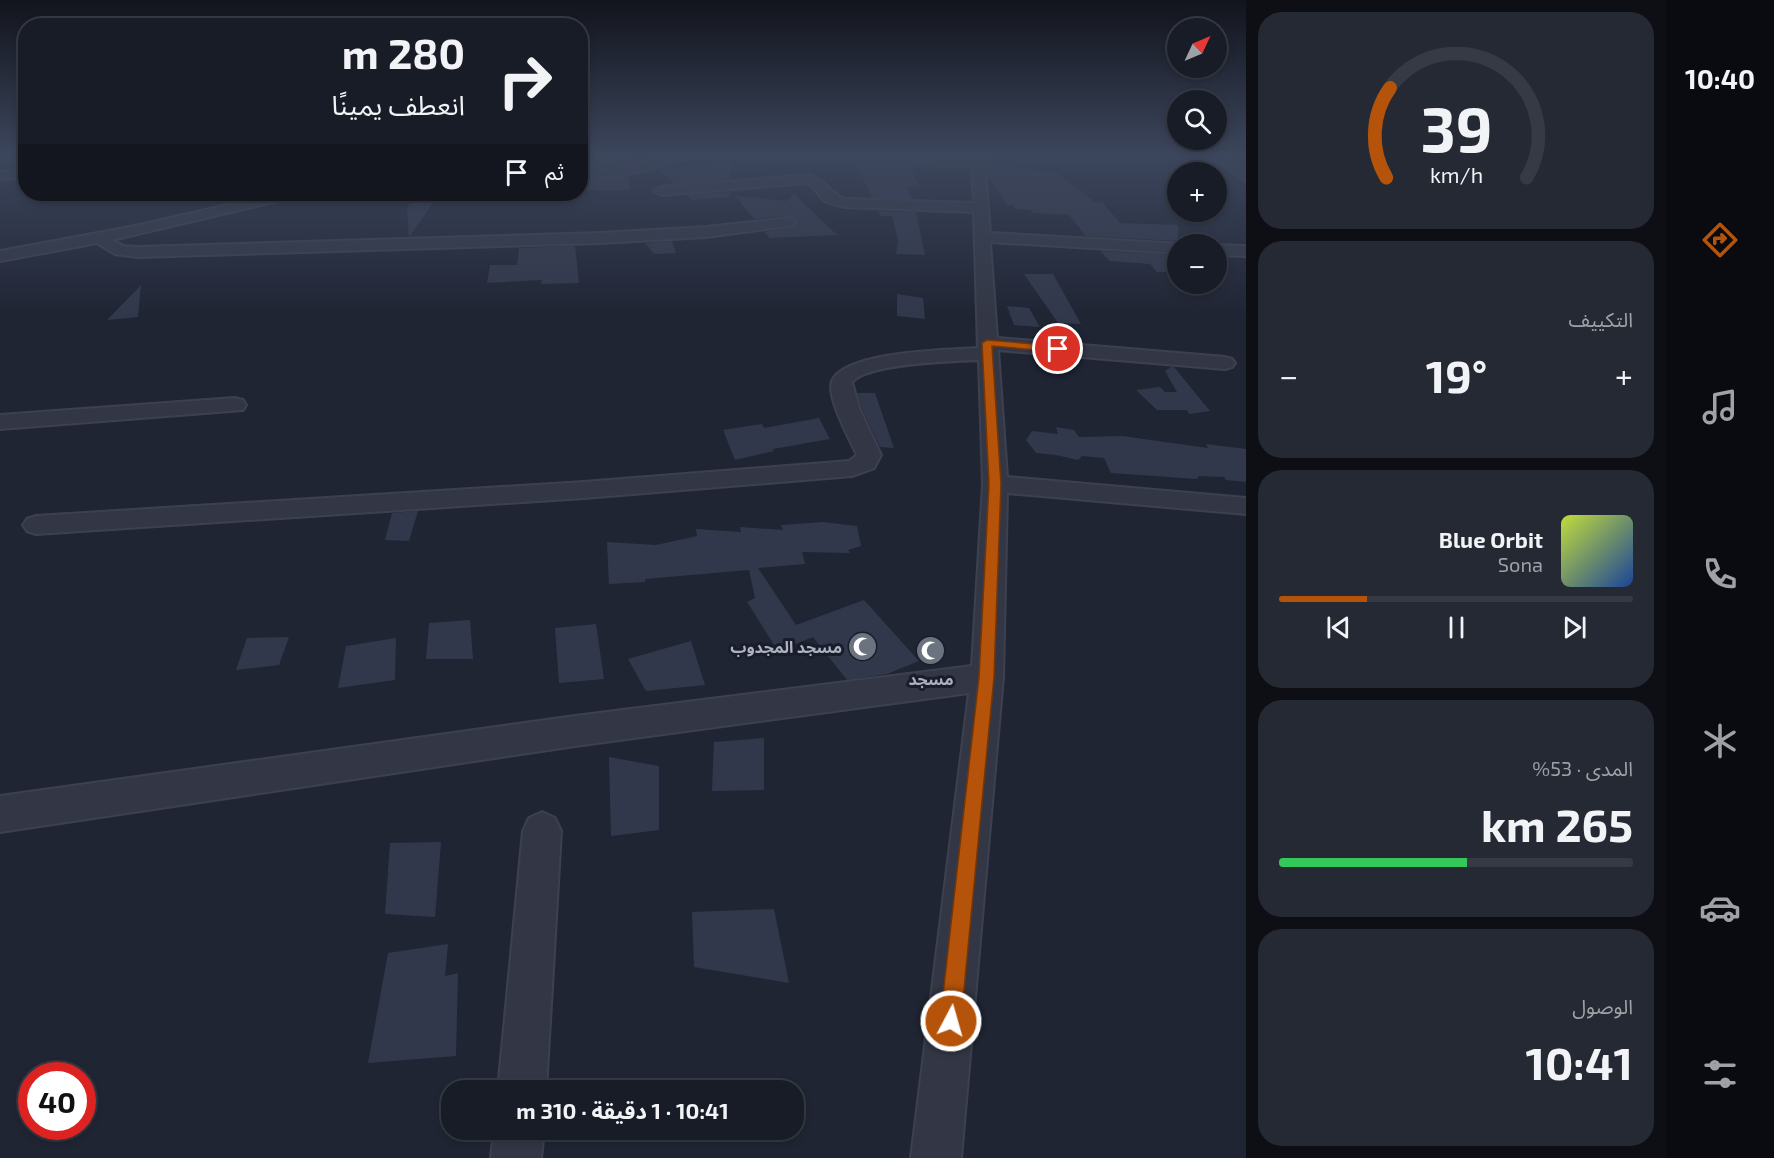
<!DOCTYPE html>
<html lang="ar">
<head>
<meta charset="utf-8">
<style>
  body { margin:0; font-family:"Exo 2","Noto Sans Arabic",sans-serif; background:#252933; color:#f1f3f6; direction:rtl; height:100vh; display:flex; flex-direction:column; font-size:22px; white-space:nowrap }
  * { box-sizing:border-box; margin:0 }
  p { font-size:20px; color:#9fa1a7 }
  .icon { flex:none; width:33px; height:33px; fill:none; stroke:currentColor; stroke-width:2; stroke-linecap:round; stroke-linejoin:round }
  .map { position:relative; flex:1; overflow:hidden; direction:ltr }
  .drawer { display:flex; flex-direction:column; gap:12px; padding:12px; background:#0d0f15; width:420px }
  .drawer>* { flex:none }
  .top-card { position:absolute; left:18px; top:18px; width:570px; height:183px; border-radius:24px; box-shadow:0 3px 9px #0003,0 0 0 2px #363a44; direction:rtl; background:#181c27; color:#f1f3f6; overflow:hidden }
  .needle { width:39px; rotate:46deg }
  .buttons { position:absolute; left:1167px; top:18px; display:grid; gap:12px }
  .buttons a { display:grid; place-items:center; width:60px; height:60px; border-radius:50%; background:#181c27; box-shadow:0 3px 9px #0003,0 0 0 2px #363a44; font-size:30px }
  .speed { position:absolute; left:18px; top:1062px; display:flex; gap:12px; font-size:30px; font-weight:700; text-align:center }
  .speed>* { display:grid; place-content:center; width:78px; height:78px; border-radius:50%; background:#181c27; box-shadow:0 3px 9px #0003,0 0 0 2px #363a44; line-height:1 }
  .speed .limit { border:9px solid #d22; background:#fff; color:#111 }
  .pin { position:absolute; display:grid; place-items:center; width:51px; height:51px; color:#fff; margin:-26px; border:3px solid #fff; border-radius:50%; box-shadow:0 2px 6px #0007 }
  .me { position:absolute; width:66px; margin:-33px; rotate:6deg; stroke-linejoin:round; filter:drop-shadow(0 0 4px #0008) }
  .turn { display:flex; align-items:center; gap:21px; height:126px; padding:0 24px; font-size:27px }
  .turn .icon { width:78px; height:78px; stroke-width:2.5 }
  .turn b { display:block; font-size:42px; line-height:51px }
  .then { display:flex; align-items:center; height:57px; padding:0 24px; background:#0003; gap:12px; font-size:22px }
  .big { font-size:45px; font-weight:700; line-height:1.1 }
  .drawer .widget { flex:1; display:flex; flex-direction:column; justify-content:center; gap:9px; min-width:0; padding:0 21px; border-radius:24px; background:#252933 }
  .drawer .dial { align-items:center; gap:0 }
  .dial svg { height:156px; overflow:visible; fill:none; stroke:#363a44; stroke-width:7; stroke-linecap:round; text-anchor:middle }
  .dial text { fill:#f1f3f6; stroke:none }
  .song { display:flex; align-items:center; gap:18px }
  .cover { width:72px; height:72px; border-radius:9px; background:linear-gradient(135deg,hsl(70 70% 55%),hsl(220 70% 35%)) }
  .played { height:6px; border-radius:3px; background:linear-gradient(90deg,#b45309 25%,#363a44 25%) }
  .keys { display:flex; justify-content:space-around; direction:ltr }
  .heat { display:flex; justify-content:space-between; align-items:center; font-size:33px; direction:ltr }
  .charge { height:9px; border-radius:4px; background:linear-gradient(90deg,#34c759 53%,#363a44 0) }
  .trip { position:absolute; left:441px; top:1080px; width:363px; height:60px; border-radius:24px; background:#181c27; box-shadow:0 3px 9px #0003,0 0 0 2px #363a44; font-weight:700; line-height:60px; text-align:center; direction:rtl }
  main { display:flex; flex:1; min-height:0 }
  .dock { display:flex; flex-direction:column; width:108px; justify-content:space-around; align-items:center; background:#0a0b10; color:#9fa1a7 }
  .dock .icon { width:42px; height:42px }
  .dock .on { color:#b45309 }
  .dock b { font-size:27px; color:#f1f3f6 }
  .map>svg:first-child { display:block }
</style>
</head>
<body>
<main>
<nav class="dock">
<b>10:40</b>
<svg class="icon on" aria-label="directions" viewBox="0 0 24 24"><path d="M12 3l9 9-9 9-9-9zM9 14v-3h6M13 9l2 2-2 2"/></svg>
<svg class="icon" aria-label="music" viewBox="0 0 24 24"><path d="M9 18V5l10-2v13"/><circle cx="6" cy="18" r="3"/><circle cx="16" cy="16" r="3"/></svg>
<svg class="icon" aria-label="phone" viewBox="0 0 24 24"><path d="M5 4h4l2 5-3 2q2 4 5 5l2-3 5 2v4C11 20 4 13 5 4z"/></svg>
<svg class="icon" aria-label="climate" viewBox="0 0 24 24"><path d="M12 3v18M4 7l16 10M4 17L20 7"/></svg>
<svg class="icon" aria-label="car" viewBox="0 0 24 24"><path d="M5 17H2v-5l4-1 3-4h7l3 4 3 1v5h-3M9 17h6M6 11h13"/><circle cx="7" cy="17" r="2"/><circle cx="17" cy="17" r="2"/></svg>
<svg class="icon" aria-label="filters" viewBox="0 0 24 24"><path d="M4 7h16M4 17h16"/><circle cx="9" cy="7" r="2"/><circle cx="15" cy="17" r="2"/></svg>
</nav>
<section class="drawer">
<div class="widget dial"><svg viewBox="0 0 100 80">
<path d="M14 69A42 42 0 1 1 86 69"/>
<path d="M14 69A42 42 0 0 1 16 23" stroke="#b45309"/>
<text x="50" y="56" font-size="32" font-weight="700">39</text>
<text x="50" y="72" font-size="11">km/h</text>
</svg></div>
<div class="widget"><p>التكييف</p>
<div class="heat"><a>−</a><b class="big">19°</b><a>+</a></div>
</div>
<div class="widget">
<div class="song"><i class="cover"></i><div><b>Blue Orbit</b><p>Sona</p></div></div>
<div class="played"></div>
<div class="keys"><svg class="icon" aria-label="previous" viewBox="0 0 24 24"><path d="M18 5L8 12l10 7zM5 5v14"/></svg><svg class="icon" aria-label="pause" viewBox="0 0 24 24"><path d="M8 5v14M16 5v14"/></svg><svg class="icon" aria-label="next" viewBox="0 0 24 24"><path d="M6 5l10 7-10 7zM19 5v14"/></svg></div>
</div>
<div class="widget"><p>المدى · 53%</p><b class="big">265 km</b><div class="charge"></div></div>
<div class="widget"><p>الوصول</p><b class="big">10:41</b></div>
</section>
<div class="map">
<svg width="1246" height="1158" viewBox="0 0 1246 1158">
  <rect width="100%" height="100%" fill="#202534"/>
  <path fill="#32384b" d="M628,153L629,164L580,170V157Z
    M732,161L731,179L674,184L659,169Z
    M856,163L910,166L920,188L907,187L912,199L872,198Z
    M987,164L1055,172L1095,202H1102L1120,223L1178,225V241L1086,236L1069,215L1032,213L1031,210L1015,209L1014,205L1008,206L989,178Z
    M629,176L630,190H580V182Z
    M730,192L729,197L692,200L687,195Z
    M417,194H439L409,237L407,207Z
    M794,194L836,234L838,235L770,238L764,232L789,228L798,221L789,216L754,219L735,196L787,201Z
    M878,211L916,212L925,255L896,254L898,240L892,216H880Z
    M672,241L676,253L654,254L645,243Z
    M575,246L579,283L541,284L542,280L487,283L490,265H517L519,248Z
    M1100,251L1178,255V272H1157L1150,264L1110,261Z
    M1024,274H1053L1081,324L1058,323Z
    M141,285L138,317L107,320Z
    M897,294L923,298L925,319L897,316Z
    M1007,306L1029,308L1040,327L1014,325Z
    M1171,367H1174L1210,411L1189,414L1187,410H1157L1136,390L1160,387L1165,392H1177L1165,371Z
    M857,393H875L894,448L880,447L861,407Z
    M819,418L830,439L773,449L774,451L735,460L723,430L762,424L764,428Z
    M1056,427L1074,430L1079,437L1122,436L1208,448L1206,444L1246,449V482L1226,480L1224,477L1199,476L1197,479L1111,473L1104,458L1082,456L1078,460L1056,455L1036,453L1026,440L1032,431L1058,434Z
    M418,511L409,541L385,540L392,513Z
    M823,522L857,526L861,546L848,550L850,553L802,552L805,564L758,568L796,625L864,600L919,661L887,674L847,680L813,637L778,651L747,602L755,598L749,570L645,579V582L609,584L607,542L656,545L697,536L696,529L741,532L740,527L783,530L781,525Z
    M470,620L473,659H426L429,623Z
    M596,624L604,679L559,683L555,628Z
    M289,637L279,665L236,670L247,638Z
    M396,638L395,680L338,688L346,646Z
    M691,641L705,685L646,691L628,659Z
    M764,738V790L712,791L714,742Z
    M609,757L659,766V830L611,836Z
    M441,842L435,917L385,914L390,843Z
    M774,909L789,983L694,967L692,912Z
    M448,944L445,976L458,973L456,1056L368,1063L388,953Z"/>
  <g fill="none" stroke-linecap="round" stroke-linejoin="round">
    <defs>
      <path id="minor" d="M683,153H839L972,160V153H984L990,233L1183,244H1178V253L990,242L997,338L1225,357L1232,359L1235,363L1232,367L1225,369L998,350L1007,477L1246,498V514L1007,493L1003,677L961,1158H911L969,693L575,746L0,832V796L575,716L972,666L983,484L979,360C953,361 868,363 852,382L859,408L881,455L874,468L852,476L584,498L36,534L27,531L23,525L27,519L36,516L584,482L849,461L857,455C850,440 826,396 832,381C845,351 949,350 978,348L974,212L844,207L824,201L814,188L807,183L661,195L654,191L661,187L809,175C826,180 829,193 845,199L974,203L972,167L792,158H693L621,176L580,180V172L621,168Z
        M1205,153H1219L1246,171V181Z
        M26,169V177L0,180V172Z
        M276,194H298L291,198L112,240L124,246L137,247L600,233L706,227L789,218L796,222L789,226L706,237L600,243L137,257L115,254L97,243L0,261V251L130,227Z
        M1216,245L1246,246V256L1216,255Z
        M235,398L243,400L246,405L243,410L0,429V415Z
        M542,812L555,818L561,831L546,1090H498L523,831L529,818Z
        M494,1130H544L541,1158H491Z"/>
    </defs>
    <use href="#minor" stroke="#3d414f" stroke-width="4"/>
    <use href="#minor" fill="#333745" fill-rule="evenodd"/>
  </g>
  <linearGradient id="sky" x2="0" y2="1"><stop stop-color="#12141d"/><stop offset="0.49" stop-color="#3c465c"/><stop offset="1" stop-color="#3c465c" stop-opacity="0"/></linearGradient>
  <rect width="1246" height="315" fill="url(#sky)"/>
  <path fill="#b45309" stroke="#753606" stroke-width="1.5" d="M987,340L1058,346L1063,349L1058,352L992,346L1001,484L994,677L961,1021L958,1028L951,1031L943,1028L940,1021L979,677L989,484L982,343Z"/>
  <defs>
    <symbol id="mosque-disc" viewBox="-11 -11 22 22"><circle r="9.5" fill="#6b7280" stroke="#191d2a"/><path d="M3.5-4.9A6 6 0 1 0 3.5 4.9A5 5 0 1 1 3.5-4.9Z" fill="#fff"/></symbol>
  </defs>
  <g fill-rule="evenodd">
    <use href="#mosque-disc" x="846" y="630" width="33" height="33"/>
    <use href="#mosque-disc" x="914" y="634" width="33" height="33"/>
  </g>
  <g text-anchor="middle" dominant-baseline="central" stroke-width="6" stroke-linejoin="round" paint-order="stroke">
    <g font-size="16" font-weight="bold" fill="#adb2c2" stroke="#191d2a" text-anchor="end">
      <text x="842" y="646">مسجد المجدوب</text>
      <text x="931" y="678" text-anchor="middle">مسجد</text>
    </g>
  </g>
</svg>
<div class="buttons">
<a><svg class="needle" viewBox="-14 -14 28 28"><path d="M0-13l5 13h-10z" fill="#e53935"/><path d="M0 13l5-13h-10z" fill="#9fa1a7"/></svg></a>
<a><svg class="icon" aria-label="search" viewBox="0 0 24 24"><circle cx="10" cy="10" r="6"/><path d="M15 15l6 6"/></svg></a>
<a>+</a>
<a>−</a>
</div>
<div class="speed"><div class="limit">40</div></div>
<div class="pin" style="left:1058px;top:349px;background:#d93025"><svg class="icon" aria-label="arrive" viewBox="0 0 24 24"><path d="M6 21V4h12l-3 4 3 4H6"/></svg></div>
<svg class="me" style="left:951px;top:1021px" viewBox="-20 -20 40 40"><circle r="17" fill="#b45309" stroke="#fff" stroke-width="3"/><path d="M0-11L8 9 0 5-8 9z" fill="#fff"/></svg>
<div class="trip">10:41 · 1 دقيقة · 310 m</div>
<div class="top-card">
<div class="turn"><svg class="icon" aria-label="right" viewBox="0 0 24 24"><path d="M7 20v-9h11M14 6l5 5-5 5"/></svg><div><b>280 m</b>انعطف يمينًا</div></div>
<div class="then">ثم<svg class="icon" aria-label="arrive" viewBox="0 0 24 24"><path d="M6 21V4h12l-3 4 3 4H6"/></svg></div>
</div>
</div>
</main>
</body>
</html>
